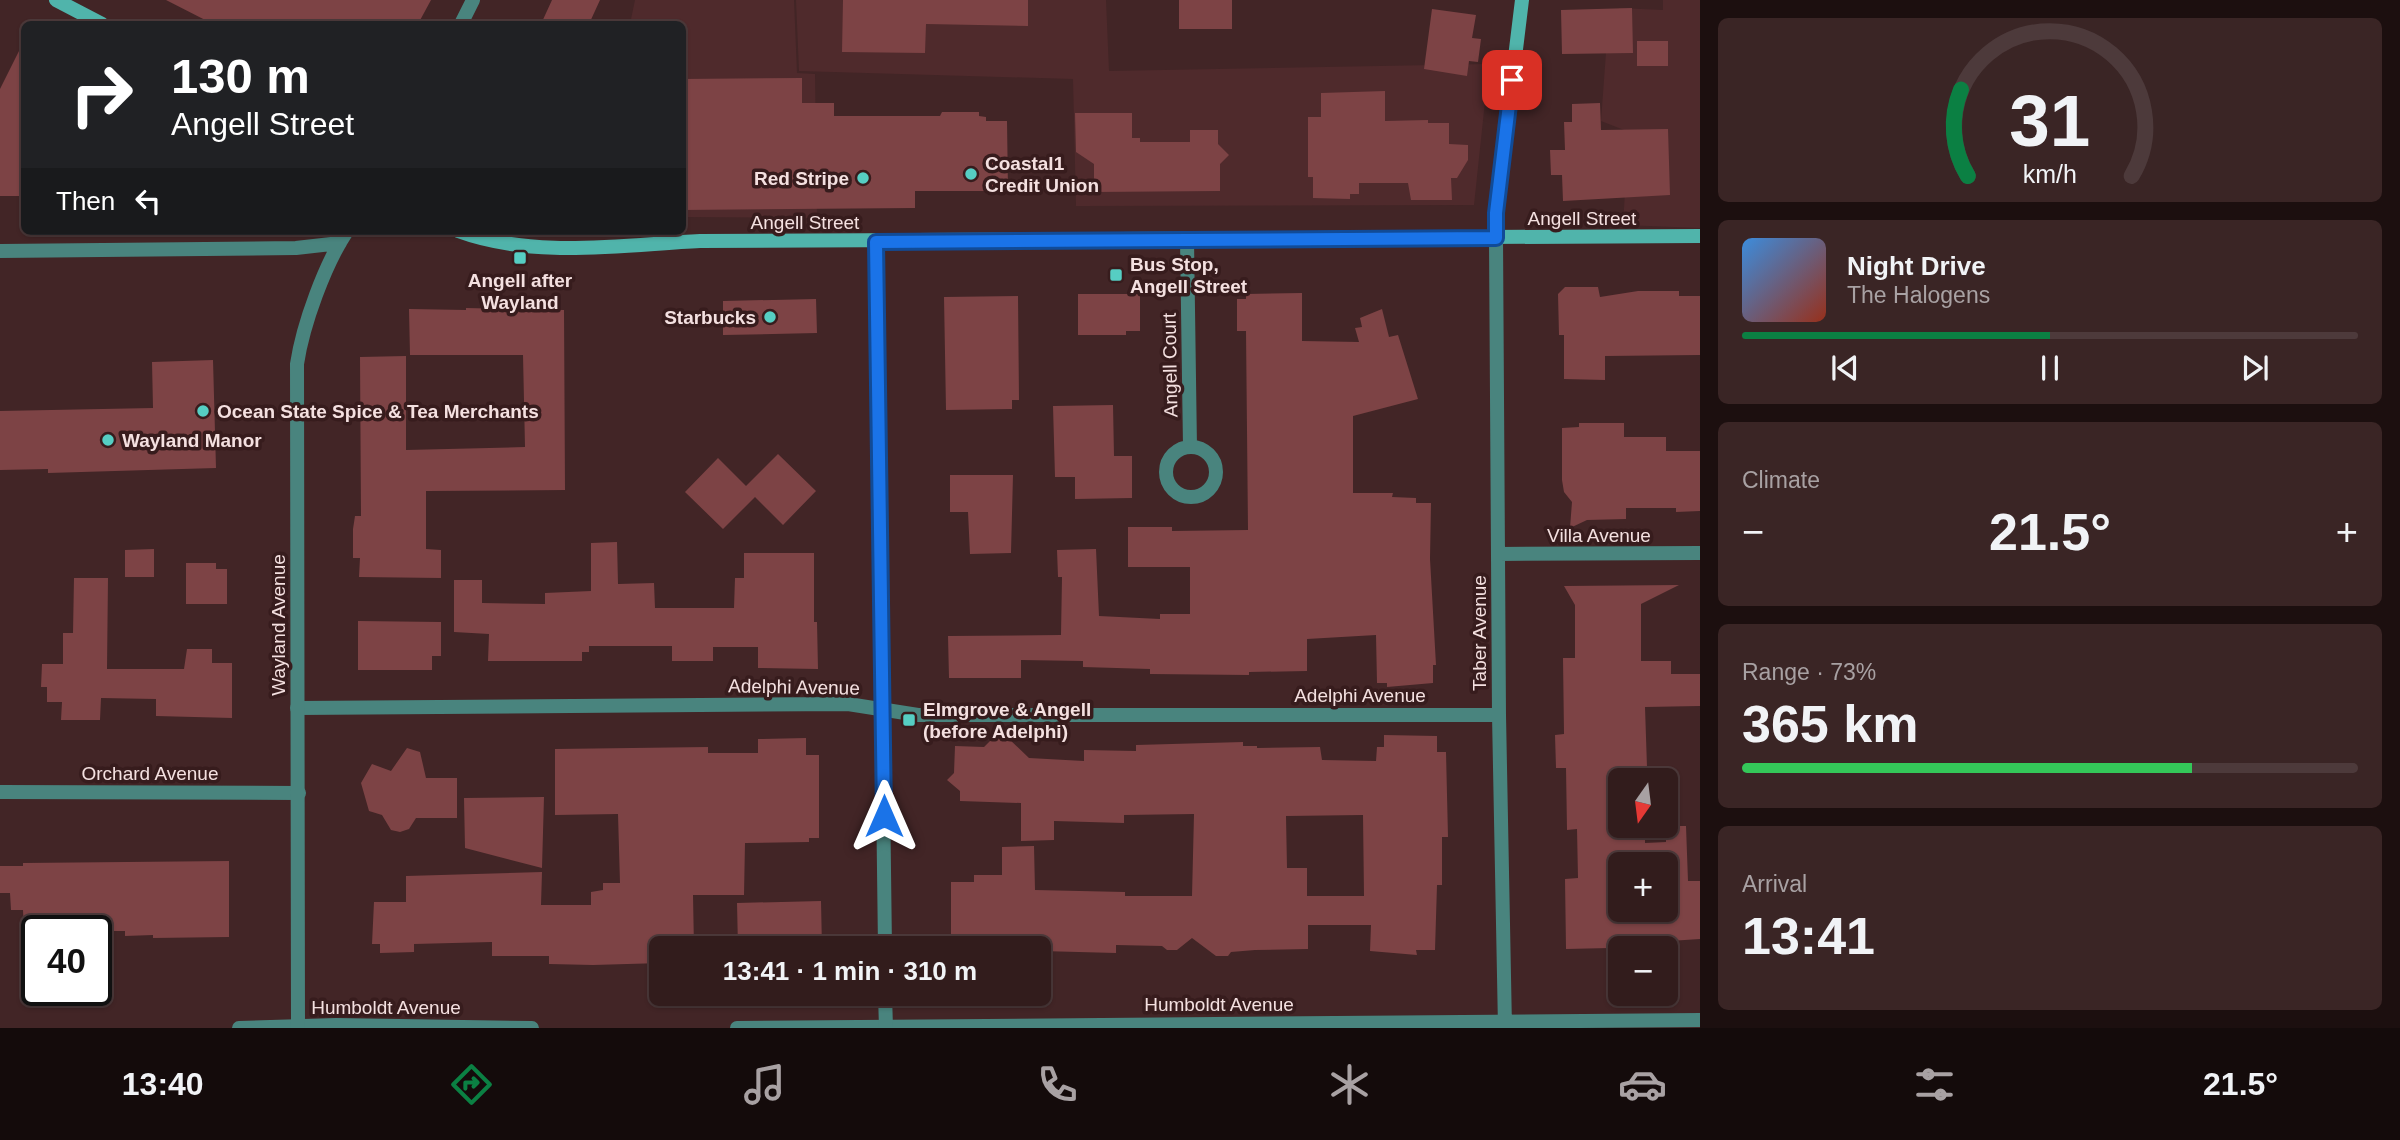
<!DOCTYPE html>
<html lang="en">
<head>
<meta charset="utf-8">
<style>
  body { margin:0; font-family:Arial,sans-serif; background:#3a2525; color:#f1f3f6; height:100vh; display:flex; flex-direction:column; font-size:26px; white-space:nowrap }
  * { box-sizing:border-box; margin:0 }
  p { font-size:23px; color:#a8a1a3 }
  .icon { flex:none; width:38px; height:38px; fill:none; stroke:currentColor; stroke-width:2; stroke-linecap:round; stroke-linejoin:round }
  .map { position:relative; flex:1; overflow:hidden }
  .drawer { display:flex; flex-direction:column; gap:18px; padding:18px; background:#1c0f0f; width:700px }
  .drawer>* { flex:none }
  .top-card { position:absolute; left:21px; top:21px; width:665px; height:214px; border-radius:10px; box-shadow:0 2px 5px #0004,0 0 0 2px #4d3a3b; background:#202124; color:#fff; overflow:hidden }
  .needle { width:46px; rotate:194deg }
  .fabs { position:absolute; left:1608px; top:768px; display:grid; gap:14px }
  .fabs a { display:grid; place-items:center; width:70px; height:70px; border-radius:10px; background:#321c1c; box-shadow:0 2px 5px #0004,0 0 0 2px #4d3a3b; font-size:35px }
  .speed { position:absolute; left:21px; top:915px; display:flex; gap:14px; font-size:35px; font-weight:700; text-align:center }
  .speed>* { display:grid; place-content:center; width:91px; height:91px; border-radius:50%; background:#321c1c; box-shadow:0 2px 5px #0004,0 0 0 2px #4d3a3b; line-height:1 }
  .speed .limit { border:4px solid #111; border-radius:10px; background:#fff; color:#111 }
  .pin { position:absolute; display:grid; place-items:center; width:60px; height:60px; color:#fff; margin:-30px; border-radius:14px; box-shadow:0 4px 10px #0006 }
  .me { position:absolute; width:77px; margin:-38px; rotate:0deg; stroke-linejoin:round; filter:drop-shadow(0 0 5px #0008) }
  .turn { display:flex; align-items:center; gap:24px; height:147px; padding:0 35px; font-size:32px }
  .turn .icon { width:91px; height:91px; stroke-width:2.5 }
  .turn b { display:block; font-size:49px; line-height:60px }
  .then { display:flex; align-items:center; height:66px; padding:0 35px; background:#0003; gap:14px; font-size:26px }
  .big { font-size:52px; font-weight:700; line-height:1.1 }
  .drawer .tile { flex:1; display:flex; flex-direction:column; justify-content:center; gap:10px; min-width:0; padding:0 24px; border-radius:10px; background:#3a2525 }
  .drawer .dial { align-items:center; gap:0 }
  .dial svg { height:182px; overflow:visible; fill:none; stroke:#4d3a3b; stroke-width:7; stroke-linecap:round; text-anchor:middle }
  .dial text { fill:#f1f3f6; stroke:none }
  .song { display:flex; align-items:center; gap:21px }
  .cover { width:84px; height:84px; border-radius:10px; background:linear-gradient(135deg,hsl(210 70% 55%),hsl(10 70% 35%)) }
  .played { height:7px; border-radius:4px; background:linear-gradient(90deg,#0b8043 50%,#4d3a3b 50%) }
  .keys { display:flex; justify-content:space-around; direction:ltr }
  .heat { display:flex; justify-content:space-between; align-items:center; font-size:38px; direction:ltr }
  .charge { height:10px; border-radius:5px; background:linear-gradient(90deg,#34c759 73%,#4d3a3b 0) }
  .trip { position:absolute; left:649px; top:936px; width:402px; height:70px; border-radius:10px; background:#321c1c; box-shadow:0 2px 5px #0004,0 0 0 2px #4d3a3b; font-weight:700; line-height:70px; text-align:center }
  .menu { display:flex; height:112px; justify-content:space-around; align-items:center; background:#140b0b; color:#a8a1a3 }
  .menu .icon { width:49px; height:49px }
  .menu .current { color:#0b8043 }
  .menu b { font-size:32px; color:#f1f3f6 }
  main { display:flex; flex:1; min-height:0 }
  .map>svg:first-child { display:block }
</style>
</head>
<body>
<main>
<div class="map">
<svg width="1700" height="1028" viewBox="0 0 1700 1028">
  <rect width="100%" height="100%" fill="#422526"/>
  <path fill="#4f2a2c" d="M635,0H794L797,73L815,74L817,218L683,217L682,24H630Z
    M796,0H1106L1109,71L1489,64L1474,205L1076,206L1073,79L799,71Z
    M1663,0H1700V228L1623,225L1627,159L1647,139L1601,121L1608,25L1619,8L1663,10Z"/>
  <path fill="#7d4345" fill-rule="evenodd" d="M166,0H431L418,24H213Z
    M552,0H600L589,24H541Z
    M843,0H1028V26L926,24L925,53L842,52Z
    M1179,0H1232V29H1179Z
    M1632,8L1633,53L1562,54L1561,10Z
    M1432,9L1476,15L1472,38L1481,39L1478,62L1469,61L1467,76L1424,69Z
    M24,41V196H0V89Z
    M1637,41H1668V66H1637Z
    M802,78V103H834V116H940L942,112H979V116L986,117V121H1007L1008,191H915V208L682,210V79Z
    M1385,91V121L1428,120V123H1449V144L1468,145V160L1457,178H1451L1452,200H1411L1408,183H1359V194H1350V199L1313,198V177H1308V117H1321V93Z
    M1600,103L1601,130L1668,129L1670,195L1563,201L1562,175H1551L1550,150H1565L1564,122H1572V104Z
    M1075,113H1132V138H1140V142H1190V130H1218V144L1229,155L1220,164V191L1094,192V164L1076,152Z
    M1565,287H1598L1600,297L1638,291H1679V296H1700V355L1605,356V380L1564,379V335H1559L1558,294Z
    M1302,293V341L1359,342L1355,328L1362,327L1360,318L1382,309L1389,337L1398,335L1418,399L1353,416V493H1393L1392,497L1416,498V503H1431L1430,559L1436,665H1433V683L1387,687V683H1377L1376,635L1307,639V671L1249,672V675L1150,674V669L1083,667V661L1021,660V678H949L948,636L1061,635L1062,577H1058L1057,550L1096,549L1099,616L1160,619V614H1190V567H1128V527H1172V531L1248,530L1246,331H1237V299H1246V294Z
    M1078,294H1140V331H1126V335H1078Z
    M1018,296L1019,400H1012V409L946,410L944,297Z
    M816,299L817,333L723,335V301Z
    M466,308L564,310L565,490L426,491V549L441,550V578L359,577L360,558H353V529L355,516H361L360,357L406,356V450L525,447L523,355H410L409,309L466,310Z
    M213,360L216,468L48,473V469L0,470V411L153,408L152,362Z
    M1113,405L1114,456H1132V498L1075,499V477H1055L1053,406Z
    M1579,423H1624V437H1666V451H1700V511L1676,512V508H1626V519L1587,520L1570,528L1572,502L1564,492L1562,480V428L1579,427Z
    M778,454L816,491L783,525L755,497L723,529L685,492L718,458L746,486Z
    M950,475H1013L1011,553L970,554L968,512H950Z
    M617,542L618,584L654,583L655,608H734L735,578H744V553H814V622H817L818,669L758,668V647H713V661H672V646H589V652H582V661H488L489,634L454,632V580H482V603L545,604V593L591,591V543Z
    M154,549V577H125V550Z
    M186,563H216V569H227V604H186Z
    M74,578H108L107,669H184L187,649H212V663H232V718L156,716V699L101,698L100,720H61L62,702H47V687H41L42,664H63V633H73Z
    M1679,585L1641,604V661H1671V674H1700V706L1645,707L1647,767H1620V826H1645V843L1666,842V826H1686L1688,881H1700V939L1654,942V947L1566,949L1565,879L1578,878L1577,829L1567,830L1566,768H1556L1555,735L1564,734L1563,658H1575V605L1564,586ZM1614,864H1666V914L1615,916Z
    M358,621L441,622V656H432V670H358Z
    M1384,735L1437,736V752H1446L1448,837H1442V885H1437L1435,950H1416L1417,955L1370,951L1371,925H1308V949L1255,950L1231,952L1228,956H1216L1192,938L1177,950H1167L1162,946L1116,945V953L1041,951L1042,946H951V882H974V875H1002V847L1034,846L1035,890L1125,892V896H1192L1194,814L1124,815V823L1054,821V840L1021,841V803L960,801V791L947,780L954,773L955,746L984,747L993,738H1008L1029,758L1084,761V750L1136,751V745L1243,742V746H1257V748L1320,747L1322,760L1376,761L1377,747H1384ZM1363,815L1364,896H1307V868H1287L1286,816Z
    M806,738V755H819V838H809V842L745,843L744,895H693L694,948H662V963L593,965L549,964V956H492V942L414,944V952L380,953V944H372L374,902H406V876L542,872L541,905H591V892L603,890V883H620L618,814L555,815V749L708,747V753H758V739Z
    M407,748L420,752L426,778H457V818H416L409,829L400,832L391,830L382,815L369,811L361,783L372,764L391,771Z
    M544,797L542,868L465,848L464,798Z
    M229,861V937L153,938V935L125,936V931H24L23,910H11L10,893H0V866H23V863Z
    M821,901L822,948H738L737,903Z"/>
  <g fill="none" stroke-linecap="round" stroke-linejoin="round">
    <path stroke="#49847e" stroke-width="14" d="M1496,238L1499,715L1505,1028
      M1187,240L1190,447
      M1166 472a25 25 0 1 1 50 0a25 25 0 1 1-50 0Z
      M1498,554L1700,553
      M297,708L848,704L918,715H1499
      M0,792L299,793
      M239,1028L336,1025L532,1028
      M737,1028L1700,1020"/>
    <path stroke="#49847e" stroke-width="14" d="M461,24L473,0
      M876,242L885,948
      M0,251L296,248L340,243
      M885,994L886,1028
      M298,1028L297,364C303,324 325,264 347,231"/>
    <path stroke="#50b4ab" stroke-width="14" d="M56,0L102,24
      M458,231C534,259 620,245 700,241L1700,236
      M1496,238V213L1522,0"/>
  </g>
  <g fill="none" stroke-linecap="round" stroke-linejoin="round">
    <defs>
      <path id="route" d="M884,816L876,242L1496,238V213L1512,80"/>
    </defs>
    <use href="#route" stroke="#114b97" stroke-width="18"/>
    <use href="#route" stroke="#1a73e8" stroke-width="12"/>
  </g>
  <g fill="#56cec3" stroke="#371c1d" stroke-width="2.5">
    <circle cx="971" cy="174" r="7"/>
    <circle cx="863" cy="178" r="7"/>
    <rect x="513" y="251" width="14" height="14" rx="3.5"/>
    <rect x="1109" y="268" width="14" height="14" rx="3.5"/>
    <circle cx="770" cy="317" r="7"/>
    <circle cx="203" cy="411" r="7"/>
    <circle cx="108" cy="440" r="7"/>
    <rect x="902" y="713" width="14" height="14" rx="3.5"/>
  </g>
  <g text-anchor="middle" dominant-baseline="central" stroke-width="7" stroke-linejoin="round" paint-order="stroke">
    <g font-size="19" font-weight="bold" fill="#f4e0e0" stroke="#371c1d" text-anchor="start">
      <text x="985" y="163">Coastal1<tspan x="985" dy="22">Credit Union</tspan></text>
      <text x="849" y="178" text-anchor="end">Red Stripe</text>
      <text x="1130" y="264">Bus Stop,<tspan x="1130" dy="22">Angell Street</tspan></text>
      <text x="520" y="280" text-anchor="middle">Angell after<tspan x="520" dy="22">Wayland</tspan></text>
      <text x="756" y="317" text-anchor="end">Starbucks</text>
      <text x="217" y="411">Ocean State Spice &amp; Tea Merchants</text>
      <text x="122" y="440">Wayland Manor</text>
      <text x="923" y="709">Elmgrove &amp; Angell<tspan x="923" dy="22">(before Adelphi)</tspan></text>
    </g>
    <g font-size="19" fill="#f4e0e0" stroke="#371c1d">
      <text x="1582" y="218">Angell Street</text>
      <text x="805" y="222">Angell Street</text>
      <text transform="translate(1170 365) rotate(-91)">Angell Court</text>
      <text x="1599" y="535">Villa Avenue</text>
      <text transform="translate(278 625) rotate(-90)">Wayland Avenue</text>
      <text transform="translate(1479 633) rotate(-90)">Taber Avenue</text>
      <text transform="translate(794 687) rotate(1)">Adelphi Avenue</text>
      <text x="1360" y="695">Adelphi Avenue</text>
      <text x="150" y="773">Orchard Avenue</text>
      <text x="1219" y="1004">Humboldt Avenue</text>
      <text x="386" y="1007">Humboldt Avenue</text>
    </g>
  </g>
</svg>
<div class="fabs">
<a><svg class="needle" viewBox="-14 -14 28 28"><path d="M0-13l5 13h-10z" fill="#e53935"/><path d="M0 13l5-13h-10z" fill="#a8a1a3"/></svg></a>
<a>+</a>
<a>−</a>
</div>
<div class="speed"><div class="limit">40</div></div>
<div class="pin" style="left:1512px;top:80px;background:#d93025"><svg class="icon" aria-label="arrive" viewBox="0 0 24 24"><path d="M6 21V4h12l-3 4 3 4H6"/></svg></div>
<svg class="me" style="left:884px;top:816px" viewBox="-20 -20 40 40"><path d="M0-17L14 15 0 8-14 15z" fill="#1a73e8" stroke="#fff" stroke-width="4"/></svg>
<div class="trip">13:41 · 1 min · 310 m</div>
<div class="top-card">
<div class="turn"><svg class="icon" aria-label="right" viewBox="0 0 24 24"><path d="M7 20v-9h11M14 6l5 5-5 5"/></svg><div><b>130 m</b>Angell Street</div></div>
<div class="then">Then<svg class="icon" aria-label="left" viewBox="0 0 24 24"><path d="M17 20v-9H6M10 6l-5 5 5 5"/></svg></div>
</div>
</div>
<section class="drawer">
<div class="tile dial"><svg viewBox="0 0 100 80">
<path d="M14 69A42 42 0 1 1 86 69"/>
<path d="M14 69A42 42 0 0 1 11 31" stroke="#0b8043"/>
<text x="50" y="56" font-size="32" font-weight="700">31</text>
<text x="50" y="72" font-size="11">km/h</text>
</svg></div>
<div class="tile">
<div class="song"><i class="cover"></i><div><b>Night Drive</b><p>The Halogens</p></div></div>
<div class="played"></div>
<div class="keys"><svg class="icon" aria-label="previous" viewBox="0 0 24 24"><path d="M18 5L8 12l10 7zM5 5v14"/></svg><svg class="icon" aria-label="pause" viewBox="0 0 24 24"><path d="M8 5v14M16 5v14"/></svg><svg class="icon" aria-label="next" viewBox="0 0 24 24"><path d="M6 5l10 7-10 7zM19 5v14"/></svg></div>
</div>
<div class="tile"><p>Climate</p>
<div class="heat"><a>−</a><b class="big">21.5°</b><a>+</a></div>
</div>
<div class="tile"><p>Range · 73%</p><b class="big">365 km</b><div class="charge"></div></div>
<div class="tile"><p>Arrival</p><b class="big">13:41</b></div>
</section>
</main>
<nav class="menu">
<b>13:40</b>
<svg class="icon current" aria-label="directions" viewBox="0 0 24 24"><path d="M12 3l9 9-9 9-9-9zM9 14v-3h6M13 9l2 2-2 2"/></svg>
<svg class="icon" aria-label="music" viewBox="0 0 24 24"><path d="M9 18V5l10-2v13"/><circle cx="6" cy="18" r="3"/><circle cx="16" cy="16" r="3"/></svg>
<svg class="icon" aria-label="phone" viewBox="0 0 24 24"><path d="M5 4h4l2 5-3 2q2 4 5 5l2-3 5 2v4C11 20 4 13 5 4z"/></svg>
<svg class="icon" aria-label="climate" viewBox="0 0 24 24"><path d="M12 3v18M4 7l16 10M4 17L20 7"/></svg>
<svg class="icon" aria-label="car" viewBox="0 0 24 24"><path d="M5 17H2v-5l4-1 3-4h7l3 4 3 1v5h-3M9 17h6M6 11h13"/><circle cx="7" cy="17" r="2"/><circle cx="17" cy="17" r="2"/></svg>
<svg class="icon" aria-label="filters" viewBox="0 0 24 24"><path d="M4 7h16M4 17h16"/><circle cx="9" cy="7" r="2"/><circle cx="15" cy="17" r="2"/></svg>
<b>21.5°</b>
</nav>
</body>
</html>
